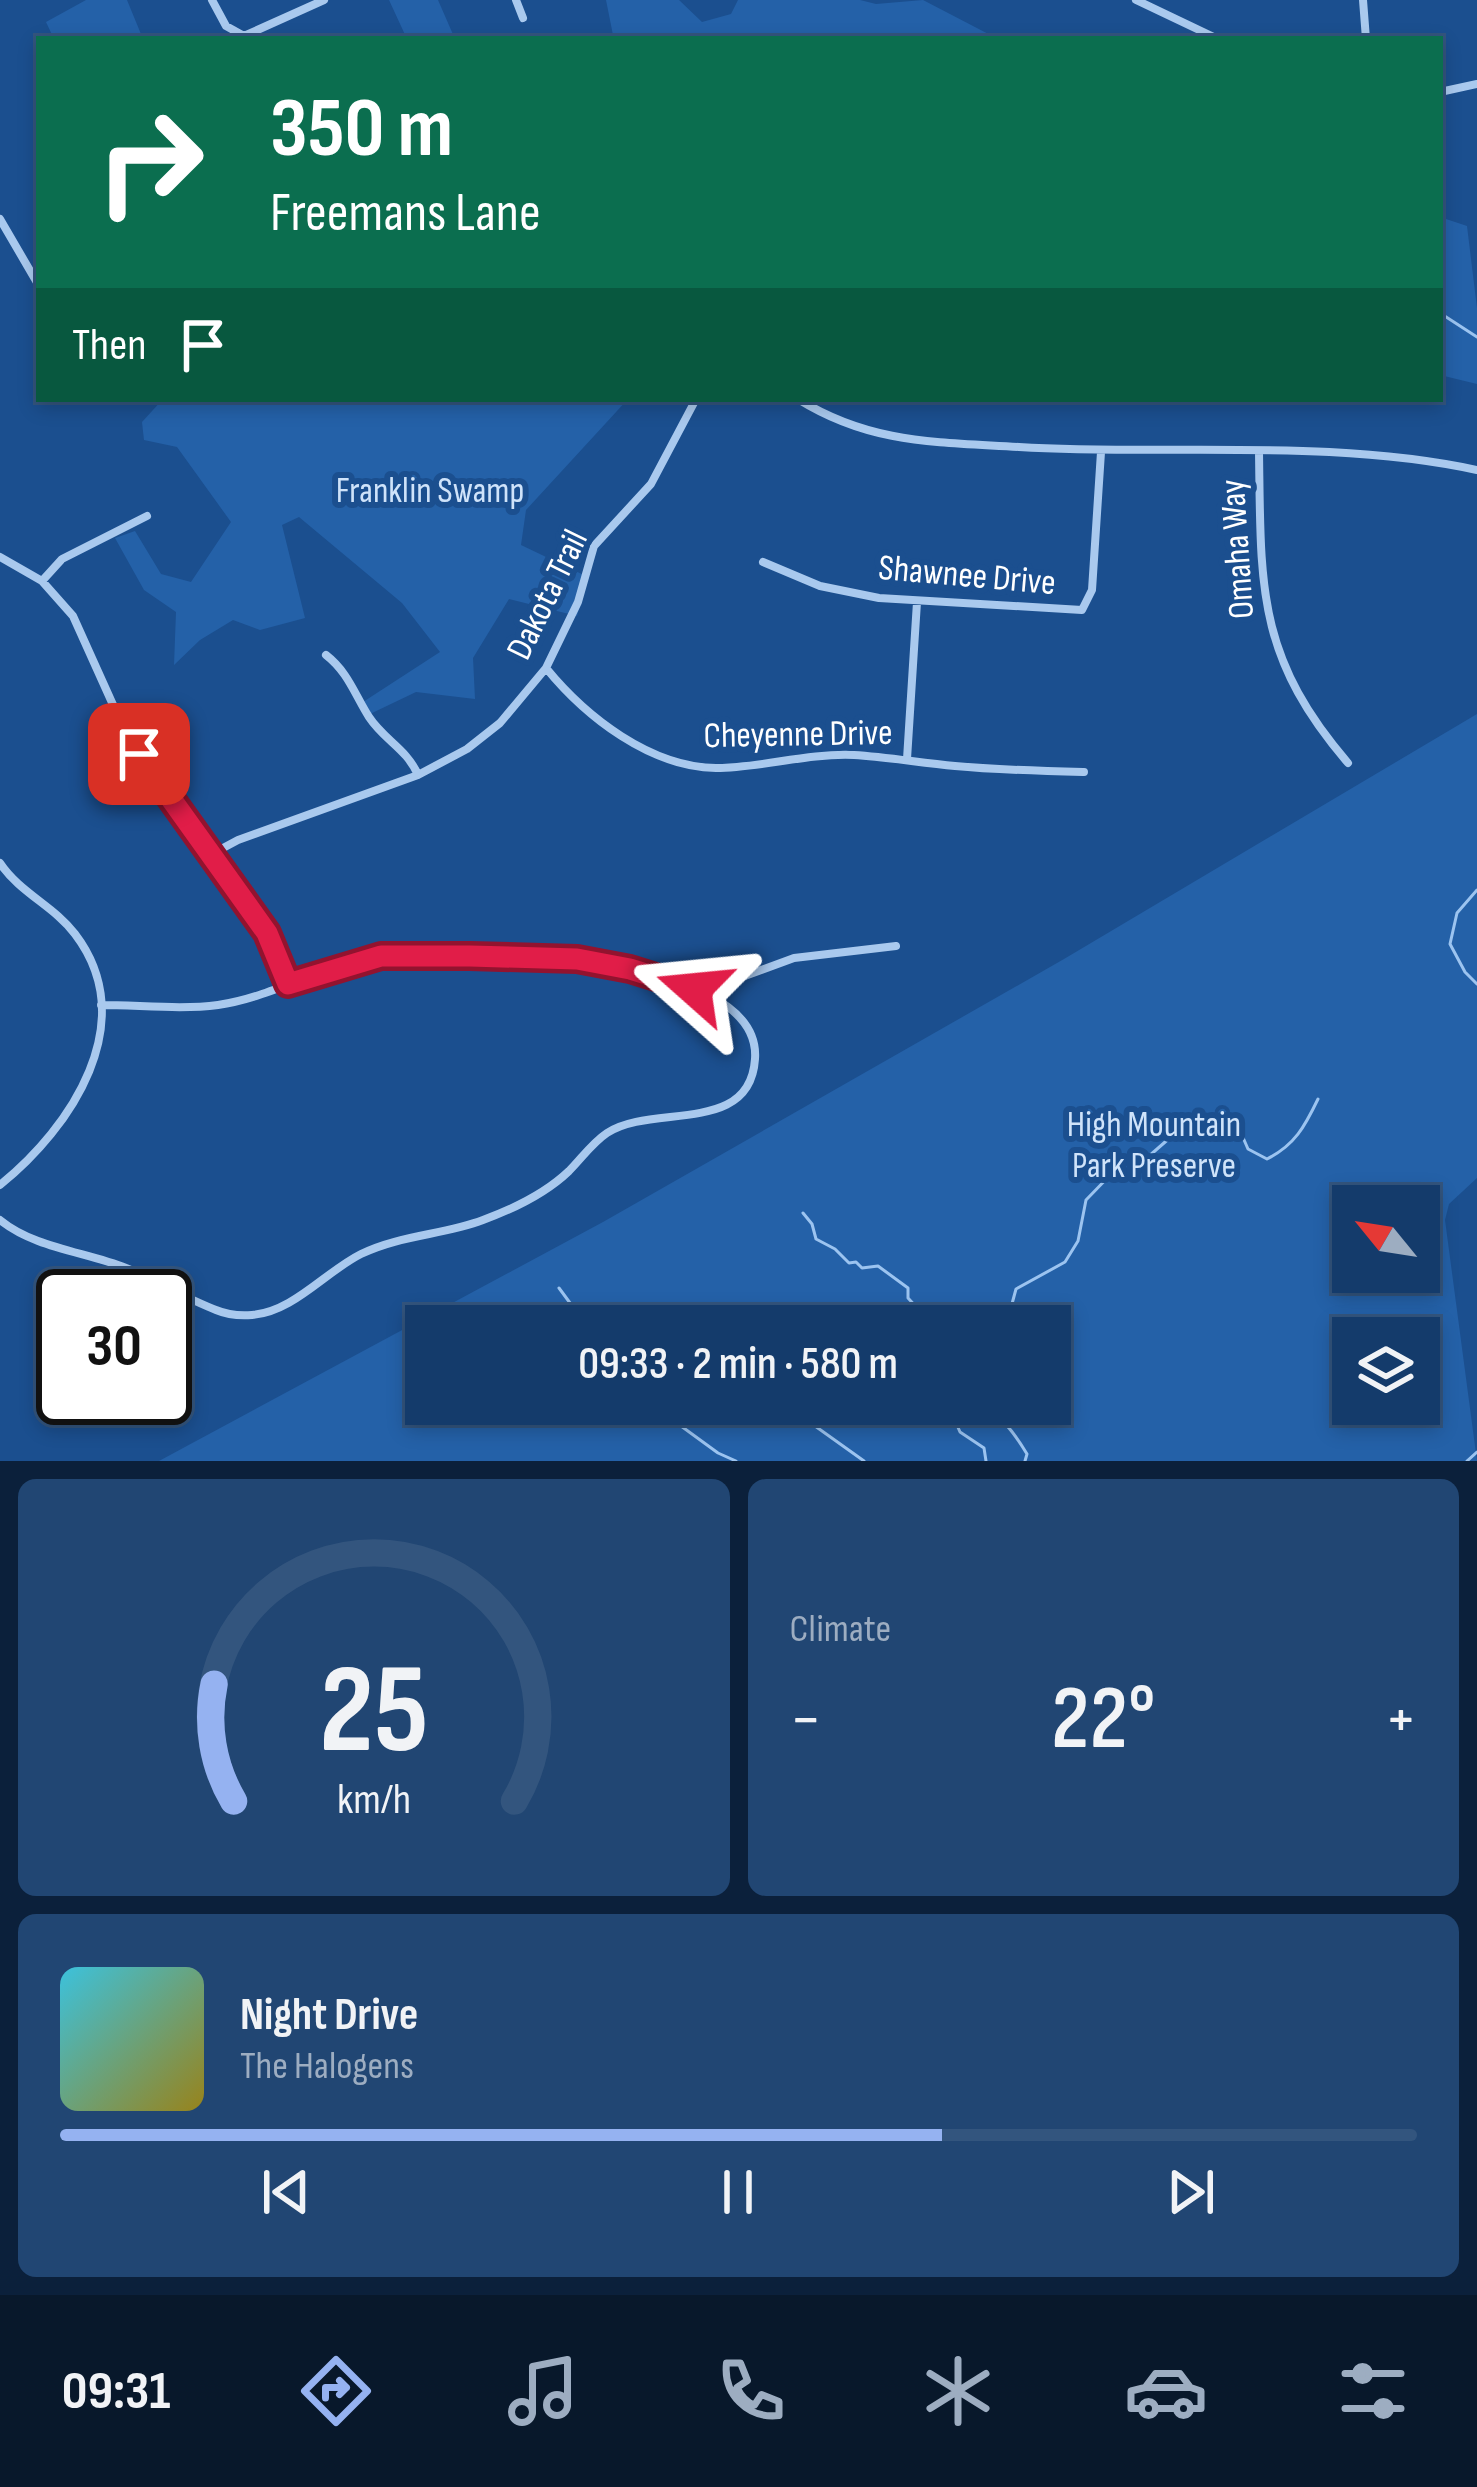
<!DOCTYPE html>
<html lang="en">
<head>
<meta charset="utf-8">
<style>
  body { margin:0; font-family:"Sofia Sans Condensed",sans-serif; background:#214673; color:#f1f3f6; height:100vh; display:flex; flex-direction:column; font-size:45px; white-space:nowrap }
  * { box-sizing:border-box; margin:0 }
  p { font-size:39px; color:#9dadc1 }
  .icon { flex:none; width:66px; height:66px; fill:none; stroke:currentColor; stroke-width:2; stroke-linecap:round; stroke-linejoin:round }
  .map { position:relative; height:1461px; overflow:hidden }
  .details { display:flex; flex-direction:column; gap:18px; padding:18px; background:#0b203b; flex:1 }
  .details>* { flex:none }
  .banner { position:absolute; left:36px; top:36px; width:1407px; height:366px; border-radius:0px; box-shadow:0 6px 18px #0003,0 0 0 3px #33557e; background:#0b6e4f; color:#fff; overflow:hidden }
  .needle { width:78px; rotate:300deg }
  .fabs { position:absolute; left:1332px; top:1185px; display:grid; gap:24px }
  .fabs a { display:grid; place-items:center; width:108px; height:108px; border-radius:0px; background:#143b6b; box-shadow:0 6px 18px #0003,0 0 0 3px #33557e; font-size:60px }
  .speed { position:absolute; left:36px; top:1269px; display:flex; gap:24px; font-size:60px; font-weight:700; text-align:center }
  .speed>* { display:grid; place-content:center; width:156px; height:156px; border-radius:50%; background:#143b6b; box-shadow:0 6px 18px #0003,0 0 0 3px #33557e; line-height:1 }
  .speed .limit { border:6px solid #111; border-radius:18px; background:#fff; color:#111 }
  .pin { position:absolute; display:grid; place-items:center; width:102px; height:102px; color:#fff; margin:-51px; border-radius:24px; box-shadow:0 6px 18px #0006 }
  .me { position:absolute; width:132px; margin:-66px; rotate:288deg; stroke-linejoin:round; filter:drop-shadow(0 0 9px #0008) }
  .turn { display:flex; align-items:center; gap:42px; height:252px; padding:0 36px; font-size:54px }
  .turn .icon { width:156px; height:156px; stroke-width:2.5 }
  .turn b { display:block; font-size:84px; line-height:102px }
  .then { display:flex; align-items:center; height:114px; padding:0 36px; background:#0003; gap:24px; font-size:45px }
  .big { font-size:90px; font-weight:600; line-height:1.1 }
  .details .card { flex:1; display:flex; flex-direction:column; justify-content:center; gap:18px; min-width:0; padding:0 42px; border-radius:18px; background:#214673 }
  .details .dial { align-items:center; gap:0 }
  .dial svg { height:312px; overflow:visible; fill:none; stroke:#33557e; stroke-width:7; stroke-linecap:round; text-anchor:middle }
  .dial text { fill:#f1f3f6; stroke:none }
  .song { display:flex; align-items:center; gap:36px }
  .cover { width:144px; height:144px; border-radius:18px; background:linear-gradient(135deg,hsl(190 70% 55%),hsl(50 70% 35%)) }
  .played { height:12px; border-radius:6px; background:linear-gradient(90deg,#95b2f1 65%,#33557e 65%) }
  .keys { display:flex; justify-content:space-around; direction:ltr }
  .heat { display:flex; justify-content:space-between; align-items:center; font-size:66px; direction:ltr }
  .details .tiles { flex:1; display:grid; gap:18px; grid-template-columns:1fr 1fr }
  .card:last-child { grid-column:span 2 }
  .trip { position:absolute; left:405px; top:1305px; width:666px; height:120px; border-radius:0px; background:#143b6b; box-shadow:0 6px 18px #0003,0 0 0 3px #33557e; font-weight:600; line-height:120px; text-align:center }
  .dock { display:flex; height:192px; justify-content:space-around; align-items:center; background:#08182b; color:#9dadc1 }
  .dock .icon { width:84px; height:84px }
  .dock .on { color:#95b2f1 }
  .dock b { font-size:54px; color:#f1f3f6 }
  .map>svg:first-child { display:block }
</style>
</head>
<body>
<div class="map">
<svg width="1477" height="1461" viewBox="0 0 1477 1461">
  <rect width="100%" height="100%" fill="#1b4f8f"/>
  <path fill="#2461a8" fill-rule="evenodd" d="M86,0H127L143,39H54L46,22Z
    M389,0H438L455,39H407Z
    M606,0H679L702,22L731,14L738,0H860L876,4L923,0L998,39H610L613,35Z
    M1440,217L1467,226L1477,308V384L1440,375Z
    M163,399H628L526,510L521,545L588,577L577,616L509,599L473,658L475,699L416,692L370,714L363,702L440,652L402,603L299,517L282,525L305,618L260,630L233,620L200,640L174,665L176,612L144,590L115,538L135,531L161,574L191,582L231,522L177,447L144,440L142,422Z
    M1477,714V1178L1449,1204L1445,1220L1477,1461H159L603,1222L1064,959ZM1353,1206H1419V1272H1353ZM426,1326H1050V1404H426ZM1353,1338H1419V1404H1353Z"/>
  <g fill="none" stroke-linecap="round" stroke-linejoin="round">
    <path stroke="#9cc4f0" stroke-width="3" d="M1440,313L1477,337
      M1477,890L1457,913L1450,944L1465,972L1477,984
      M803,1213L812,1224L816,1239L835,1249L849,1263L856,1262L862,1268L878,1266L908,1288V1298L920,1311L925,1326
      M559,1288L587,1326
      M1006,1326L1016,1289L1065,1262L1078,1241L1086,1200L1116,1169L1133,1170L1180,1129L1207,1123L1238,1126L1248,1149L1267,1159C1295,1145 1305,1126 1318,1099
      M640,1404L670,1418L718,1453L736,1461
      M770,1404L808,1421L864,1461
      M940,1404L951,1411L960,1432L984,1448L986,1461
      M978,1404C1002,1416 1013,1431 1027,1454L1025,1461
      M1467,1461L1477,1452"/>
    <path stroke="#a9c9ee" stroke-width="8" d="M212,0L226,26L244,36L324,0
      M516,0L523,18
      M1136,0L1218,39
      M1363,0L1366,39
      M1440,92L1477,84
      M0,219L39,286
      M798,399C870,444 936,442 1019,447C1170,456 1328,438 1477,470
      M1259,452C1261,586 1256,656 1348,763
      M0,557L42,581L73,616L123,727L267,933L288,984
      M763,562L820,586L879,598L1082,610L1092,590L1101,452
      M42,581L62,559L147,516
      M326,655C348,672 355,695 369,717C384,740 407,749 418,775
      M546,668C586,717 650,767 716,768C761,768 806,753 854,755C888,757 921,763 955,766C997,770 1041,771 1084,772
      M907,759L917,602
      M210,855L238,840L418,775L467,749L500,723L546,668L578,602L594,546L651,484L696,399
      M0,863C20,893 54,906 75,934C142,1022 71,1128 0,1185
      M695,989L731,981L794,958L896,946
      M0,1220C34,1248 86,1252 126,1268C157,1281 185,1298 216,1310C228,1315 240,1316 252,1315C293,1312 325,1272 361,1254C400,1235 443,1235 483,1220C513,1209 546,1193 569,1171C582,1158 592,1143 607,1133C652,1103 750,1136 755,1059C763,950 455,948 383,956C326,962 275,997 218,1005C181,1010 139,1005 101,1005"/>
  </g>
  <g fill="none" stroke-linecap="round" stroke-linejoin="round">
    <defs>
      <path id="route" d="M139,754L267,933L288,984L381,956H470L577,959L630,969L694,989"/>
    </defs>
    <use href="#route" stroke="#92132f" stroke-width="30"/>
    <use href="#route" stroke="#e11d48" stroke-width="21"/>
  </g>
  <g text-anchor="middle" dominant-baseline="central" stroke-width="12" stroke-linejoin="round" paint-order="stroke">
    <g font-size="36" fill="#cfe3fa" stroke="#1b4f8f">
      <text x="430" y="491">Franklin Swamp</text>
      <text x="1154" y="1125">High Mountain<tspan x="1154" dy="41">Park Preserve</tspan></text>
    </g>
    <g font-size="36" fill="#fff" stroke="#1b4f8f">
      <text transform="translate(1238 549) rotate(-94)">Omaha Way</text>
      <text transform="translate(967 576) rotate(5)">Shawnee Drive</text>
      <text transform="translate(548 595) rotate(-64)">Dakota Trail</text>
      <text transform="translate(798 735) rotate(-1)">Cheyenne Drive</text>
    </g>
  </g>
</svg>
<div class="fabs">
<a><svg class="needle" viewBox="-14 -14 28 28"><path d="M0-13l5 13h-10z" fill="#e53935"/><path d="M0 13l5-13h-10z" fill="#9dadc1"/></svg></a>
<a><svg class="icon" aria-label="layers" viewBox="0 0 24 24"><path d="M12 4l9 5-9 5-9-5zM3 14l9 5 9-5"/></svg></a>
</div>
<div class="speed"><div class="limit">30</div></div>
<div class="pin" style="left:139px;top:754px;background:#d93025"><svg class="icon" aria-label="arrive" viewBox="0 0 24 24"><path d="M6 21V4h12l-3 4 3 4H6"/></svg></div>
<svg class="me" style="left:694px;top:989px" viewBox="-20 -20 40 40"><path d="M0-17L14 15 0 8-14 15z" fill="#e11d48" stroke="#fff" stroke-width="4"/></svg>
<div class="trip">09:33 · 2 min · 580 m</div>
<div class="banner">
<div class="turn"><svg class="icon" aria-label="right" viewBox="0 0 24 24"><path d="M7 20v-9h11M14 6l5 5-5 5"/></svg><div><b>350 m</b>Freemans Lane</div></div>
<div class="then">Then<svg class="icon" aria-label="arrive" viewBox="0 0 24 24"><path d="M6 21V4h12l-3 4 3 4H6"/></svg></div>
</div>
</div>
<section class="details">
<div class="tiles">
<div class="card dial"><svg viewBox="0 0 100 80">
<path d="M14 69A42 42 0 1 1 86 69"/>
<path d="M14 69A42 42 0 0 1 9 39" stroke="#95b2f1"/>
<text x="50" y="56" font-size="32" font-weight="700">25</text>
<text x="50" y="72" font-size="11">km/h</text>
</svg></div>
<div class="card"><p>Climate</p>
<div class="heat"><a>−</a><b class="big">22°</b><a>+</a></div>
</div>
<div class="card">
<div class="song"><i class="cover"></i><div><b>Night Drive</b><p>The Halogens</p></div></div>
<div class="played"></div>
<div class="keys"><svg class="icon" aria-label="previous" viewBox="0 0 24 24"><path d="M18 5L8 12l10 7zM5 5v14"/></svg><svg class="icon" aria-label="pause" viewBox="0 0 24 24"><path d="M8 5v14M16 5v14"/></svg><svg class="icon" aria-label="next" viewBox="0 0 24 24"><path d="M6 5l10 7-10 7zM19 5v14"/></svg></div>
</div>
</div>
</section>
<nav class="dock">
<b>09:31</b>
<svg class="icon on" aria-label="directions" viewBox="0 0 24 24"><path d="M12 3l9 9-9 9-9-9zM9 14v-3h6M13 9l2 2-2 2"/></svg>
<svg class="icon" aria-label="music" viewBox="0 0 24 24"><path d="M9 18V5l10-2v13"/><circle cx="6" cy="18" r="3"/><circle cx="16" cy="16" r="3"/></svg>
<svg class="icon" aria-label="phone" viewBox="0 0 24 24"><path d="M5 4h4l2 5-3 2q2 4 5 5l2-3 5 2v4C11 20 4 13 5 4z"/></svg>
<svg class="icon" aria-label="climate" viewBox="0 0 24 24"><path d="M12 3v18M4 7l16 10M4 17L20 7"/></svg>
<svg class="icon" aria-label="car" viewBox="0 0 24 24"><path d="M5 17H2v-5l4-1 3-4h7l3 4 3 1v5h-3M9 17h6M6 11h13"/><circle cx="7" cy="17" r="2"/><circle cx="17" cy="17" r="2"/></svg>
<svg class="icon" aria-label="filters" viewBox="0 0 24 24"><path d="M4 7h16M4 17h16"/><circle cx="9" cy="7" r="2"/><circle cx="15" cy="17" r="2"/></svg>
</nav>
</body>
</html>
